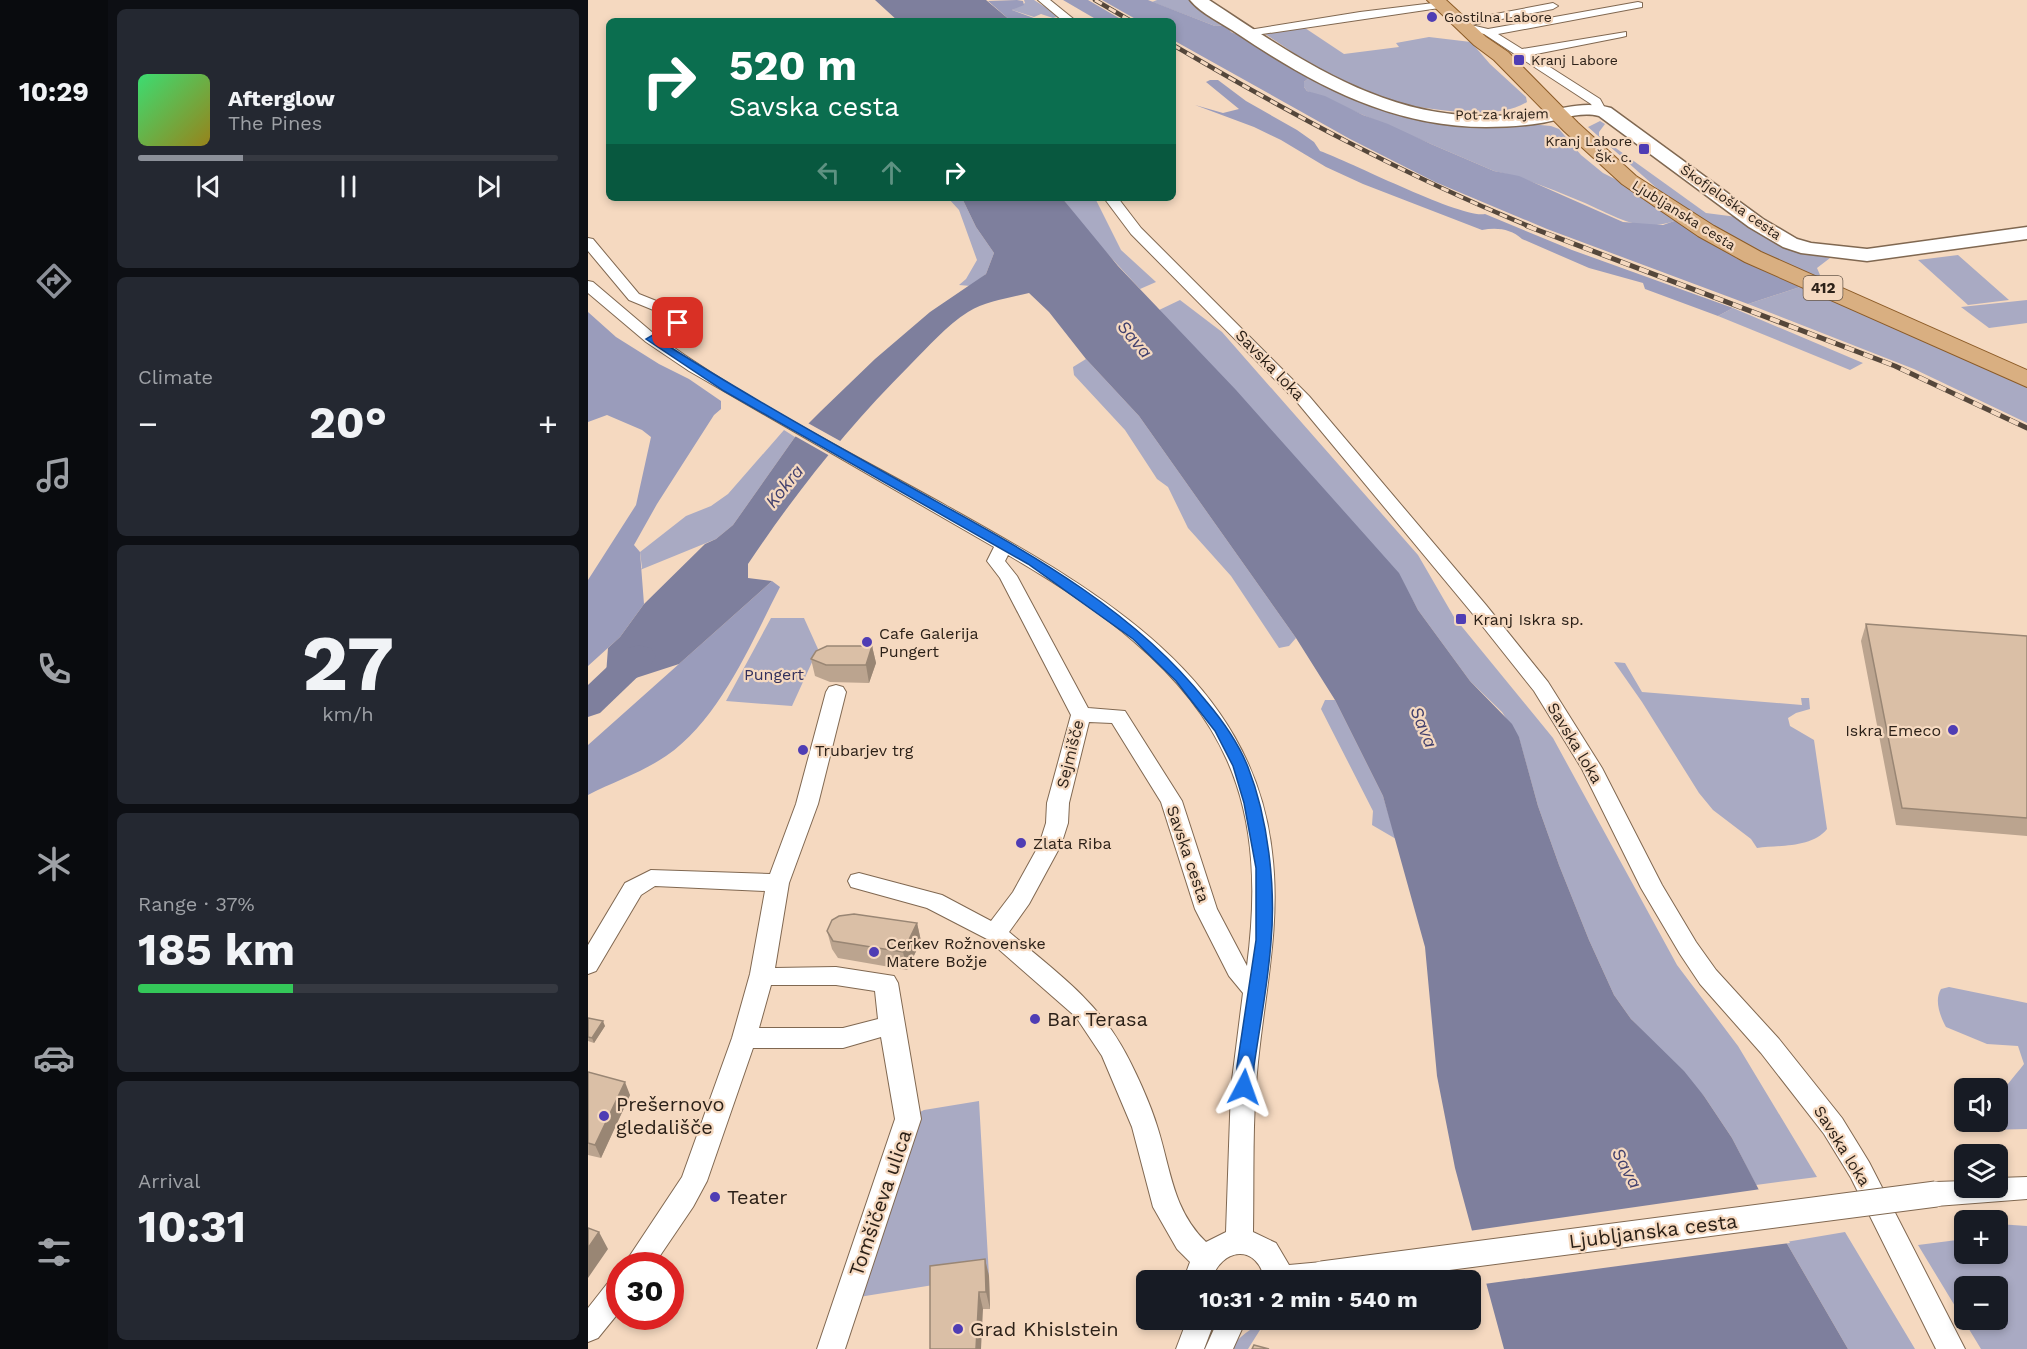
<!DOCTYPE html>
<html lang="en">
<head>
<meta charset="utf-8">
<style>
  body { margin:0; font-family:"Work Sans",sans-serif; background:#242831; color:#f1f3f6; height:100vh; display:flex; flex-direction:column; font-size:22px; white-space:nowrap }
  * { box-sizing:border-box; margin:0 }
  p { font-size:20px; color:#9ea1a6 }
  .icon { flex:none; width:33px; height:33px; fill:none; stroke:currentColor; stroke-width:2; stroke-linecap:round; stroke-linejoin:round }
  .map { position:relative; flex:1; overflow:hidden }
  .panel { display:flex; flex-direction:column; gap:9px; padding:9px; background:#0d0f14; width:480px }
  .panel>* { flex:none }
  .banner { position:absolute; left:18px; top:18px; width:570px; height:183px; border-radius:9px; box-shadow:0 3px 9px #0003; background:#0b6e4f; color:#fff; overflow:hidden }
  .buttons { position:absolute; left:1366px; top:1078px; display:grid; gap:12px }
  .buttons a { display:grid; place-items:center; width:54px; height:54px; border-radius:9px; background:#171b24; box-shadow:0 3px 9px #0003; font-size:30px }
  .speed { position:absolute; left:18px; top:1252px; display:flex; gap:12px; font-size:30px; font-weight:700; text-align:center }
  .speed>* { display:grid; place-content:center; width:78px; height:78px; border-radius:50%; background:#171b24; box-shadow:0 3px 9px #0003; line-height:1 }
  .speed .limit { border:9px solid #d22; background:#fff; color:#111 }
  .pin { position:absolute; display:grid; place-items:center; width:51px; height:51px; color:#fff; margin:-26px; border-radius:12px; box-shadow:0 3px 9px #0006 }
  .me { position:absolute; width:66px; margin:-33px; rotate:4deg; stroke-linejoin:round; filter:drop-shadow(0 0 4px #0008) }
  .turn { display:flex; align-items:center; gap:21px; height:126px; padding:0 24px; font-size:27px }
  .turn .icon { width:78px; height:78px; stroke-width:2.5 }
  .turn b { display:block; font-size:42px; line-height:51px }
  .lanes { display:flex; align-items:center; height:57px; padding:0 24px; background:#0003; justify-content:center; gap:30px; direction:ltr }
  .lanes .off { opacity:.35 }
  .big { font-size:45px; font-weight:700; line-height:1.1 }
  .panel .card { flex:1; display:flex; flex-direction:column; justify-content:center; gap:9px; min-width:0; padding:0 21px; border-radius:9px; background:#242831 }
  .panel .dial { align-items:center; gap:0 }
  .dial b { font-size:78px; line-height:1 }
  .song { display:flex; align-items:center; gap:18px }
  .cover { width:72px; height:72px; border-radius:9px; background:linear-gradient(135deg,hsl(140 70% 55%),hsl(50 70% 35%)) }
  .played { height:6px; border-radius:3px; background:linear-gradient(90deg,#8c9099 25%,#363941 25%) }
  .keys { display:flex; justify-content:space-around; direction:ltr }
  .heat { display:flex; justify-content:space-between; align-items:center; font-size:33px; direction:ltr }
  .charge { height:9px; border-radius:4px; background:linear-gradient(90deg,#34c759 37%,#363941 0) }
  .trip { position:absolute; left:548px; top:1270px; width:345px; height:60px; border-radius:9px; background:#171b24; box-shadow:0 3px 9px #0003; font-weight:700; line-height:60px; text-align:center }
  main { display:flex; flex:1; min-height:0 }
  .menu { display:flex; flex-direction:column; width:108px; justify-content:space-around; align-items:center; background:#090b0e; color:#9ea1a6 }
  .menu .icon { width:42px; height:42px }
  .menu .active { color:#8c9099 }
  .menu b { font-size:27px; color:#f1f3f6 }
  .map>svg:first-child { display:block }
</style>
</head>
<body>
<main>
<nav class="menu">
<b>10:29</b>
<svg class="icon active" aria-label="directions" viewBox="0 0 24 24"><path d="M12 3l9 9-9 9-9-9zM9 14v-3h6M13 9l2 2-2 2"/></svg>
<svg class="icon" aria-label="music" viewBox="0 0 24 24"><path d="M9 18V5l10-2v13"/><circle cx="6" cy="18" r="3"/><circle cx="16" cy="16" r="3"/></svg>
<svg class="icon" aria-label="phone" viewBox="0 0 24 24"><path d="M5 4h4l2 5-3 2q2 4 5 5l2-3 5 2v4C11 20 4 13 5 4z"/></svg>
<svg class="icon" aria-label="climate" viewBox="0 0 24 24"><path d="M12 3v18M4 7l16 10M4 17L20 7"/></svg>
<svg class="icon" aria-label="car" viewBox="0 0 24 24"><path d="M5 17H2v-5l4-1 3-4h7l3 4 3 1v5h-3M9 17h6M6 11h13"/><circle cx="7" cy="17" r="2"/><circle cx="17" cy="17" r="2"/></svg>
<svg class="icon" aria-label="filters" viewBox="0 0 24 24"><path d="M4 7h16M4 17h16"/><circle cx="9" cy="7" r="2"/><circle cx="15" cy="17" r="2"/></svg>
</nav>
<section class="panel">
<div class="card">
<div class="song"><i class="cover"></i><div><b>Afterglow</b><p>The Pines</p></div></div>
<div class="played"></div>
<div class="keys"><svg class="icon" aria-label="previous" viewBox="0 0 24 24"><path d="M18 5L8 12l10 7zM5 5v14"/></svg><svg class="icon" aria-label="pause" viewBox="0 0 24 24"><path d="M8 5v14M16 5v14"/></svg><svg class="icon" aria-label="next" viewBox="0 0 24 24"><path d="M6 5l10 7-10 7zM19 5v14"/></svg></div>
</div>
<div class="card"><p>Climate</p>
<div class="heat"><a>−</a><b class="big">20°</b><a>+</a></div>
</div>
<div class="card dial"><b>27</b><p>km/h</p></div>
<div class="card"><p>Range · 37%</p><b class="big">185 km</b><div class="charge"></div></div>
<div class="card"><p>Arrival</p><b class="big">10:31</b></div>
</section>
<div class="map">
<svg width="1439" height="1349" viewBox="0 0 1439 1349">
  <rect width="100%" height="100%" fill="#f5d9c0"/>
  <path fill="#a9aac3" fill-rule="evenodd" d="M436,0H446L471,16L465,18L453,14L446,17L424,10L437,3Z
    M569,0H602L638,25L627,26L564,2Z
    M714,26L756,54L811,47L808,43L841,37L883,42L902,64L938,97L939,102C920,114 893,113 872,112C838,109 804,104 772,91C739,77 708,54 677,34L678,31Z
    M722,77L767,100L799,111L963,126L971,129L993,155L1015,173L1037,184L1089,220C1052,234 1029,217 997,203C967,191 938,178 906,171L719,91L716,87V82Z
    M1012,121L1017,124L1011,132V136L1118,213L1149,217L1212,251L1242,258L1229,268L1232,275L1227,278L1158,247L1082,200L1000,127Z
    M360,198H374L388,227L406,253L398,274L383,286L371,285L378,279L389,260L371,210Z
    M474,198H507L533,250L568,282L552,289L504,237Z
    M1370,255L1421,300L1380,305L1330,260Z
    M1212,287L1310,328L1439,387V423L1326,369L1160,304Z
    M592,300L634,332L830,555L866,617L965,738L1089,965L1150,1046L1229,1177L1168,1185L1144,1138L1116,1096L1043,1019L1026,995L1001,940L971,865L950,806L931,738L914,712L882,681L830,610L810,573L569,311Z
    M1439,300V323L1401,328L1373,307Z
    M1145,308L1275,363L1262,370L1130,316Z
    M498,359L551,416L708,638L701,646L691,648L643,576L600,528L580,487L569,479L537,430L486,375L485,367Z
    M196,430L207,437L145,525L128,539L52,570L54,568L52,552L98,516L123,506L140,494Z
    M183,618H216L230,649L204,706L138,701Z
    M1026,662L1037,663L1054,692L1214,705L1213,698H1221L1222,709L1208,713L1200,718L1202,726L1226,740L1239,829C1224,848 1191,845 1169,848L1163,839L1125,810L1111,793L1054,702Z
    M737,700H747L795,796L808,839L784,825L785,811L733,709Z
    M1361,987L1439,1003V1129L1398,1130L1401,1122H1410C1410,1089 1417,1089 1436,1064L1430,1046L1399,1044L1358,1027C1352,1016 1346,1000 1353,989Z
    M391,1101L401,1276L271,1297L326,1115L336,1110Z
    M1410,1224L1439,1226V1349H1393L1330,1245L1377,1239V1254H1410ZM1377,1287H1410V1320H1377Z
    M1257,1232L1327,1349H1260L1198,1242Z
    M677,1322L660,1349H643C652,1335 662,1329 677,1322Z"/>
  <path fill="#9a9cbb" d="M429,0L435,1L436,5L424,10L454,21H423L400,1Z
    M475,0H500L536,21H511Z
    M514,0H560L627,26L638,25L643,32L669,43L722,77L716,82V87L719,91L737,96L775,115L800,124L843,144L906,171L931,176L1035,222L1075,225L1089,220L1148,258L1212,287L1160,304L959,229L847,182L762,139L585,40V21H551Z
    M622,80H630L658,101L709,130L726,142L732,151C763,162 874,219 897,214L984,250L1145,308L1130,316L1057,289L1055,283L1001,268L934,239C923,229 909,227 894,230L775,184L738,167L693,140L666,127L607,105L635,113L651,109L618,82Z
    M0,312L28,337L71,364L101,379L133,401V409L126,415L69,504L46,545L52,552L56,604L32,637L0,666V580L48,505L63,437L54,430L19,415L0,422Z
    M184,581L192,587C163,643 132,719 78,756C55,772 25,782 0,795V745Z"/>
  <path fill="#7e7f9d" d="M287,0H398L423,21H310Z
    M374,198H474L530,266L648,390L811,573L830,610L882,681L924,724L931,737L950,806L971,865L1001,940L1026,995L1043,1019L1096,1071L1116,1096L1144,1138L1198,1242L1260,1349H916L867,1168L849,1076L837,947L795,796L747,700L708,638L551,416L498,359L461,312L441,293C421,298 398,301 380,312C359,325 340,347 322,365C261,426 208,492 160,564V578L184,581L91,664L17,688L20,648L32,637L56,604L117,544L128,539L145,525L207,437L233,411L287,359L342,312L398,274L406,253L388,227Z"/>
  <path fill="#f5d9c0" d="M218,422L254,442L242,456L205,435Z
    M1173,1189L1202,1243L896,1284L881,1231Z"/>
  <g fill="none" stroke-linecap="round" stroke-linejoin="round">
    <path fill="#7e7f9d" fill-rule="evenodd" d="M51,645L63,648L68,656L63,664L12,713L0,717V685L39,648Z"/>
    <defs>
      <path id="street" d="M450,0H462L488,21H475Z
        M854,2L858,3V7L661,36L655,33L661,30L772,12Z
        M1050,2L1054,3V7L910,34L934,49L1038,32V36L1034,37L943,55L1012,99L1018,110L1012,114L1008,113L1003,104L896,34L874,29L870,23L876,20L965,3L970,6L965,9L883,25L900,29Z
        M516,198H530L553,228L721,396L898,605L960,682L1014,768L1074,885L1108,942L1128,970L1191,1039L1254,1118L1281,1162L1377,1349H1348L1263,1178L1236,1134L1173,1053L1112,984L1092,954L1053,888L994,769L946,691L884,613L709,402L543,234Z
        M0,238L5,239L51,294L91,310L97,323L82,336L75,340C163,403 262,452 357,505C499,585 664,672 684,852C693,924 677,992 670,1062C664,1118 666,1175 665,1232L688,1243L701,1265L734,1262L744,1265L748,1274L744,1281H677C670,1243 633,1247 623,1281H595L602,1262L589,1249L565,1207L544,1127L514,1056L488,1017L399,939L339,908L263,887L260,881L263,875L271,873L354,895L403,921L425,892L451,845L458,823L459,803L483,715L412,578L399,561L406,547L101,371L58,342L0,293V281L5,282L65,333L82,322L80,316L41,300L0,251ZM420,555C504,604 599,668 639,760C668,825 668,897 659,966L629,909L594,801L537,711L500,708L429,576L417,561ZM501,722L524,723L573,802L607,909L641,976L655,993L643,1088L638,1232L618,1242C585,1210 583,1171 570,1129C563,1105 546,1067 533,1045C506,998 462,967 421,932L441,904L473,845L480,823L481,803Z
        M248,685L255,687L258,692L230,804L201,883L187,968L248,967L306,976L310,983L333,1119L257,1349H229L307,1119L293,1037L255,1048H165L119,1181L105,1207L65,1266H35L94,1177L144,1038L162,974L177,891L67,886L53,895L8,971L0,974V945L37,883L63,870L182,874L208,804L238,692L241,687ZM183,985H248L287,991L290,1019L255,1028H171Z
        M1439,1177V1199L1348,1206L1339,1202L1335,1194L1339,1186L1348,1182L1377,1181V1188H1410V1178Z
        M32,1277V1311L10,1338L0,1342V1308L22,1280Z
        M599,1320H627L616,1349H588Z
        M630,1320H658L645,1349H617Z"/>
      <path id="secondary" d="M602,0H621C705,55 788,115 893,116C912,116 932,115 952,112C978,108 997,101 1023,108L1175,219L1209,239L1223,243L1279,249L1439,227V239L1279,261L1213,253L1195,247L1161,227L1011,116C991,111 972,120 953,123C935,126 916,127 898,127C804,127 726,85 650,34C636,24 613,14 602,0Z"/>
      <path id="primary" d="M839,0H858L898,37L920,52L990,123L1048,176L1126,226L1173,252L1439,370V387L1157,262L1110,236L1034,184L976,131L906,60L886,45Z"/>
    </defs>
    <use href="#street" stroke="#806851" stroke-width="2"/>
    <use href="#secondary" stroke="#806851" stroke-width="3"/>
    <use href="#primary" stroke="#8c5b26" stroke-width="2"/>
    <use href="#street" fill="#fff" fill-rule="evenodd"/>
    <use href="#secondary" fill="#fff" fill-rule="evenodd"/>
    <use href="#primary" fill="#d9af81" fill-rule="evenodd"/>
    <defs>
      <path id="rail-far1" d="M507,0L543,21
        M585,45C701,113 818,176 943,227"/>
      <path id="rail" d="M939,226L1307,366L1439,428"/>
    </defs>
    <use href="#rail-far1" stroke="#55473b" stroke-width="4.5"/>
    <use href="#rail" stroke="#55473b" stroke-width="5"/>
    <use href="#rail-far1" stroke="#f5d9c0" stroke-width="3" stroke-dasharray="8" stroke-linecap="butt"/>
    <use href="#rail" stroke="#f5d9c0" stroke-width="4" stroke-dasharray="10" stroke-linecap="butt"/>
    <defs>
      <path id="street-bridge" d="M734,1274L1348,1194"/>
    </defs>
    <use href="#street-bridge" stroke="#806851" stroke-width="27" stroke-linecap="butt"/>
    <use href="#street-bridge" stroke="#fff" stroke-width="25"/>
  </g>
  <path fill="#bba48f" d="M1278,624L1439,636V836L1308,825L1273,641Z
    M284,646L288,663L281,683L242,682L227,676L223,659Z
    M329,923L333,941L319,970L250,958L244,949L239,931Z
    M0,1018L17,1026L6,1043L0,1041Z
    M0,1072L42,1095L13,1158L0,1155Z
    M397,1259L401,1276L402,1309H395L342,1349Z"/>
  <path fill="#998674" d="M284,646L288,663L281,683L278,665Z
    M329,923L333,941L319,970L315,952Z
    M15,1021L17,1026L6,1043L4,1038Z
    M37,1082L42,1095L13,1158L7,1145Z
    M11,1232L20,1249L0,1278V1248Z
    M397,1259L401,1276L402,1309L398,1292Z
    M391,1292L395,1309L393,1349H388Z"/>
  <path fill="#dabfa6" stroke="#998674" stroke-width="1.5" d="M1278,624L1439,636V818L1314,808Z
    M239,646H284L278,665H238L223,659L228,651Z
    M266,914L329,923L315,952L245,941L239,931L244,920L251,916Z
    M0,1018L15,1021L4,1038L0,1037Z
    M0,1072L37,1082L7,1145L0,1143Z
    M0,1228L11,1232L0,1248Z
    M397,1259L398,1292H391L388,1349H342V1266Z
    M666,1345L681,1349H664Z"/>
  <path fill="#1a73e8" stroke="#114b97" stroke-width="1.5" d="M90,320L94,321V325L71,340C149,390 229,435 310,480C420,542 538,600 618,701C635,721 650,742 660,767C680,818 688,887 683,942C680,983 672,1025 666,1066L665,1087L663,1092L656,1094L650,1092L648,1087L649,1066L668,940V868L656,803L645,766L627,731L588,681L545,639L440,564L136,391L58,339Z"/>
  <g fill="#4f3db4" stroke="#f5d9c0" stroke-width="2">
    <circle cx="844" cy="17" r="6"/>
    <rect x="925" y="54" width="12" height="12" rx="3"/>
    <rect x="1050" y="143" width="12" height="12" rx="3"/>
    <rect x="867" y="613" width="12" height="12" rx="3"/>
    <circle cx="279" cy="642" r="6"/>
    <circle cx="1365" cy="730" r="6"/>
    <circle cx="215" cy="750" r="6"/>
    <circle cx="433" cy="843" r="6"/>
    <circle cx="286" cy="952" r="6"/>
    <circle cx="447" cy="1019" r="6"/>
    <circle cx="16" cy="1116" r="6"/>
    <circle cx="127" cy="1197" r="6"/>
    <circle cx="370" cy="1329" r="6"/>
  </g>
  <g text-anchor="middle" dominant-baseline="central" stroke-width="4.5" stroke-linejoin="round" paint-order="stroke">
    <g font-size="14" fill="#2c2118" stroke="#f5d9c0" text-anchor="start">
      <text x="856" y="17">Gostilna Labore</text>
      <text x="943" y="60">Kranj Labore</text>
      <text x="1044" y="141" text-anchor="end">Kranj Labore<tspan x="1044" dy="16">Šk. c.</tspan></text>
    </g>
    <g font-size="14" fill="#2c2118" stroke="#f5d9c0">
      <text transform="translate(914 114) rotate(-1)">Pot za krajem</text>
      <text transform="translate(1143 202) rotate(35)">Škofjeloška cesta</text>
      <text transform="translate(1096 215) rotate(32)">Ljubljanska cesta</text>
    </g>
    <rect fill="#f5d9c0" stroke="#68584a" stroke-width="1.5" x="1215.5" y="276" width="39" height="24" rx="4.5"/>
    <g font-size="15" font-weight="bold" fill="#2c2118">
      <text x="1235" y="288">412</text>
    </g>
    <g font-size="16" fill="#2c2118" stroke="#f5d9c0">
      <text transform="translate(682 365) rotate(46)">Savska loka</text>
      <text transform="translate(987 743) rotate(59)">Savska loka</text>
      <text transform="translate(482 754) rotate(-76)">Sejmišče</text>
      <text transform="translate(600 854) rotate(71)">Savska cesta</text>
      <text transform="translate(1254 1146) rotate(58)">Savska loka</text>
    </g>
    <g font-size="16" fill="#2c2118" stroke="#f5d9c0" text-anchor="start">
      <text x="885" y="619">Kranj Iskra sp.</text>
      <text x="291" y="633">Cafe Galerija<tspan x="291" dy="18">Pungert</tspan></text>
      <text x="1353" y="730" text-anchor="end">Iskra Emeco</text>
      <text x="227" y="750">Trubarjev trg</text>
      <text x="445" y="843">Zlata Riba</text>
      <text x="298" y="943">Cerkev Rožnovenske<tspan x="298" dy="18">Matere Božje</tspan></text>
    </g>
    <g font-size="16" fill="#32305c" stroke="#f5d9c0">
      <text x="186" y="674">Pungert</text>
    </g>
    <g font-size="18" font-style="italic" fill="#41406d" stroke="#f5d9c0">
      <text transform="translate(547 339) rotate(50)">Sava</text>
      <text transform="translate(196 486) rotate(-51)">Kokra</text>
      <text transform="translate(836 727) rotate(67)">Sava</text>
      <text transform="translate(1039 1168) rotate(62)">Sava</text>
    </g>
    <g font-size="20" fill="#2c2118" stroke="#f5d9c0" text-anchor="start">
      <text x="459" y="1019">Bar Terasa</text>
      <text x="28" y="1104">Prešernovo<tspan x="28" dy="23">gledališče</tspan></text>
      <text x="139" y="1197">Teater</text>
      <text x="382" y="1329">Grad Khislstein</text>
    </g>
    <g font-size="20" fill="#2c2118" stroke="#f5d9c0">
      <text transform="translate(292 1203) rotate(-71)">Tomšičeva ulica</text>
      <text transform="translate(1065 1231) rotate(-7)">Ljubljanska cesta</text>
    </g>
  </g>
</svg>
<div class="buttons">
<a><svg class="icon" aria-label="sound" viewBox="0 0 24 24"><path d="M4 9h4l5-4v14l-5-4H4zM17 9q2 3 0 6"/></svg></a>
<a><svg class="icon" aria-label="layers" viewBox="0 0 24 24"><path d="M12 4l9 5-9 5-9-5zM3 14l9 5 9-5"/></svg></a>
<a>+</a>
<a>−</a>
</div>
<div class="speed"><div class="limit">30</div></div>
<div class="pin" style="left:90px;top:323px;background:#d93025"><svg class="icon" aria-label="arrive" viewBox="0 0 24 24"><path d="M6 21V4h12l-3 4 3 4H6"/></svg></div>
<svg class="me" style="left:656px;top:1087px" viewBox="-20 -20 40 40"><path d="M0-17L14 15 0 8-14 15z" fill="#1a73e8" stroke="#fff" stroke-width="4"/></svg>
<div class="trip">10:31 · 2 min · 540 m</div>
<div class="banner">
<div class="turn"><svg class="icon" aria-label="right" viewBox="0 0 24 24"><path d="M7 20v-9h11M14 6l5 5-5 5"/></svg><div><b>520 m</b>Savska cesta</div></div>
<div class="lanes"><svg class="icon off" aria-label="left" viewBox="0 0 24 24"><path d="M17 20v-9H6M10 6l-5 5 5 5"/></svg><svg class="icon off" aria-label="ahead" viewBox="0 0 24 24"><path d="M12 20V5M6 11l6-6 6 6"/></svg><svg class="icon" aria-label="right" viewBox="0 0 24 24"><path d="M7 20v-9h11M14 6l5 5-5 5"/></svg></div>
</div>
</div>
</main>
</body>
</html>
